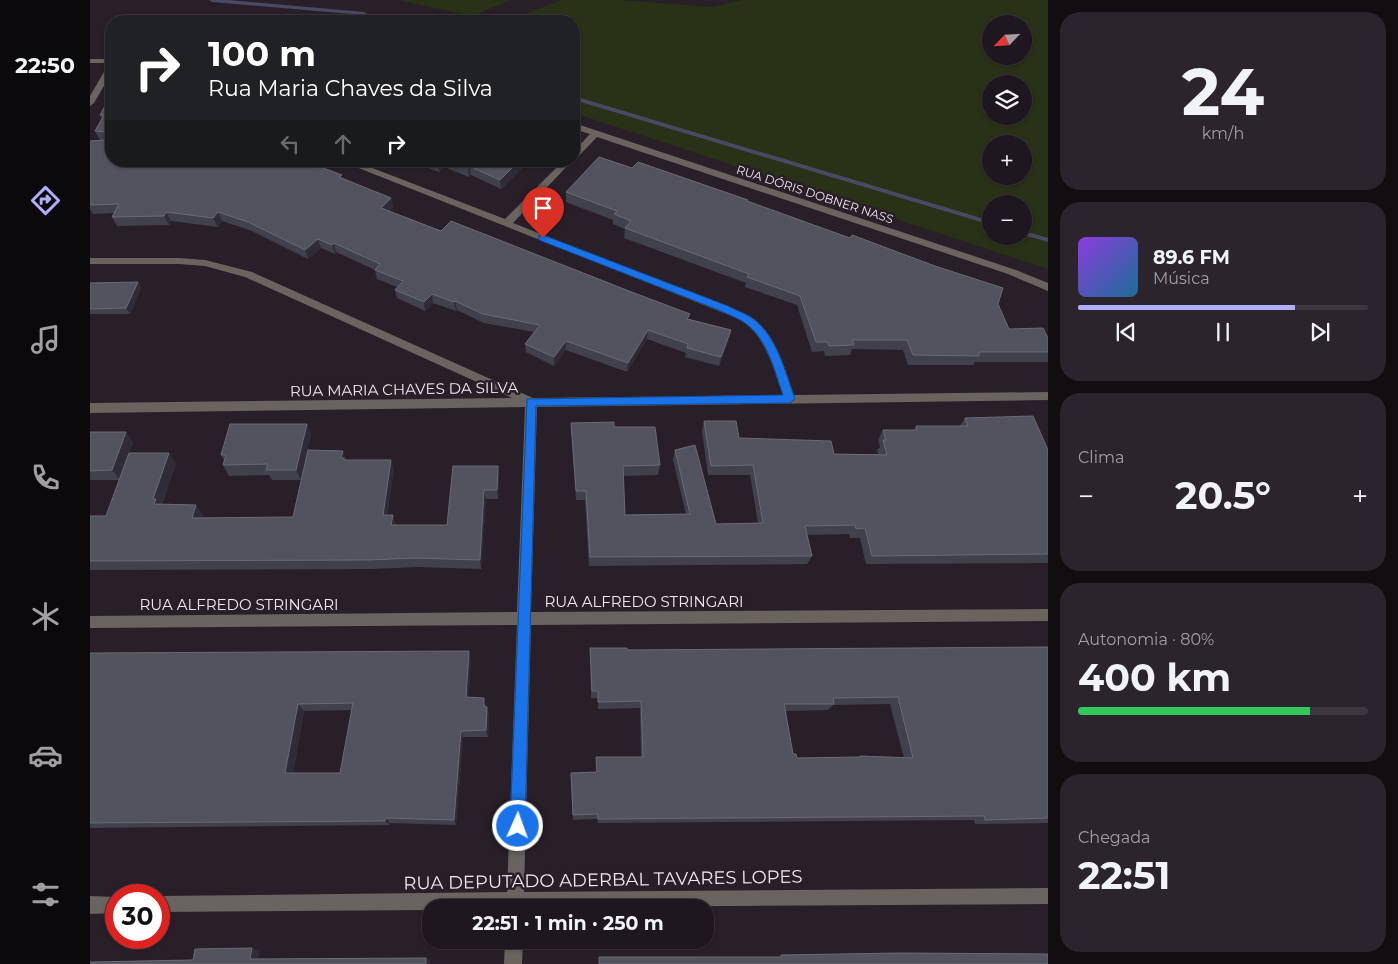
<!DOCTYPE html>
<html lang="pt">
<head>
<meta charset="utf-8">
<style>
  body { margin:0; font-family:Montserrat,sans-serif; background:#2c242c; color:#f1f3f6; height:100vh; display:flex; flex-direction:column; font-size:19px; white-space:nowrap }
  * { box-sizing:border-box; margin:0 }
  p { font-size:16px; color:#a19fa4 }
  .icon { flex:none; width:28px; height:28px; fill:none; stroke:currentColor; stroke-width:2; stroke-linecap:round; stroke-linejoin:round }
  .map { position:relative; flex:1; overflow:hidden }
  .side { display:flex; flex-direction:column; gap:12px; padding:12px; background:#110d11; width:350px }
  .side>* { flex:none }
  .top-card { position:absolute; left:15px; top:15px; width:475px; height:152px; border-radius:20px; box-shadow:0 1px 4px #0004,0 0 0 1px #3c363d; background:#202124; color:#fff; overflow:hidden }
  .needle { width:32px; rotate:245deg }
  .buttons { position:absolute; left:892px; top:15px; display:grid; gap:10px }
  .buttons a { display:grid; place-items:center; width:50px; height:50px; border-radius:50%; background:#1f171f; box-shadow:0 1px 4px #0004,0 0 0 1px #3c363d; font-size:25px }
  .speed { position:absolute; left:15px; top:884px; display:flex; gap:10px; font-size:25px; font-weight:700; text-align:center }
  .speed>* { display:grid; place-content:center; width:65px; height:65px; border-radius:50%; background:#1f171f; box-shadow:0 1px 4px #0004,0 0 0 1px #3c363d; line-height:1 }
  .speed .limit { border:8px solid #d22; background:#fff; color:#111 }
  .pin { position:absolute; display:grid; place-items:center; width:42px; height:42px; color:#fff; margin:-51px -21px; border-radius:50% 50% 50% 0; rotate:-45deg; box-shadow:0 0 5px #0007 }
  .pin .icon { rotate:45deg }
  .me { position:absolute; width:55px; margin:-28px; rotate:2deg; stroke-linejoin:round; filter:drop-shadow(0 0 4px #0008) }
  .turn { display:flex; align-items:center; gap:18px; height:105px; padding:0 20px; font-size:22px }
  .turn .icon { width:65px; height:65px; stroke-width:2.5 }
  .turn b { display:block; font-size:35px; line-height:42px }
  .lanes { display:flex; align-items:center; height:48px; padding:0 20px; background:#0003; justify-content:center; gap:25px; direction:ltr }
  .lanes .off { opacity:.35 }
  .big { font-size:38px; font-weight:700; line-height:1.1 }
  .side .tile { flex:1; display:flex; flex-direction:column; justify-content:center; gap:8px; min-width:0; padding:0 18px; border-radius:20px; background:#2c242c }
  .side .dial { align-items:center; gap:0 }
  .dial b { font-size:65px; line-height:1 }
  .song { display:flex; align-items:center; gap:15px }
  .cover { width:60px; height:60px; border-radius:8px; background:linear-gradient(135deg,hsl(270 70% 55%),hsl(200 70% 35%)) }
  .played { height:5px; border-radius:2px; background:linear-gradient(90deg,#b0aefa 75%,#3c363d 75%) }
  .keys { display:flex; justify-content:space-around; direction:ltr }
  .heat { display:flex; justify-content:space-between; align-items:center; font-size:28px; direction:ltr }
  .charge { height:8px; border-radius:4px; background:linear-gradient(90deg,#34c759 80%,#3c363d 0) }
  .trip { position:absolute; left:332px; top:899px; width:292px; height:50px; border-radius:20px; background:#1f171f; box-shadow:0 1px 4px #0004,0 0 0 1px #3c363d; font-weight:700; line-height:50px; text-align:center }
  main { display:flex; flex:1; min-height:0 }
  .tab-bar { display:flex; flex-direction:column; width:90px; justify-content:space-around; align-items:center; background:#0c090c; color:#a19fa4 }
  .tab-bar .icon { width:35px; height:35px }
  .tab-bar .active { color:#b0aefa }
  .tab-bar b { font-size:22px; color:#f1f3f6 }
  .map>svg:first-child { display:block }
</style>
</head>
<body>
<main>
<nav class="tab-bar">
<b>22:50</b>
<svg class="icon active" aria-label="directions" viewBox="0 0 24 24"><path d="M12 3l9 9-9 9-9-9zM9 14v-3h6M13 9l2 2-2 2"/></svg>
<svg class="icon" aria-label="music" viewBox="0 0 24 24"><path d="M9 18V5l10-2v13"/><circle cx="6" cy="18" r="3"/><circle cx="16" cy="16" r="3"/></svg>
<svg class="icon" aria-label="phone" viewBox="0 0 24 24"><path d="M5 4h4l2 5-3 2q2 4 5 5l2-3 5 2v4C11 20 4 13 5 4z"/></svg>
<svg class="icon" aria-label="climate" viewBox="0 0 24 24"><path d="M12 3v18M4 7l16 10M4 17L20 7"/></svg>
<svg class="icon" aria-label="car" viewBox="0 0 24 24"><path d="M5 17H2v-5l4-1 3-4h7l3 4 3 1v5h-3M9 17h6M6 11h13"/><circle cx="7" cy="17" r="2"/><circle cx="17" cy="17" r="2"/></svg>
<svg class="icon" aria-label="filters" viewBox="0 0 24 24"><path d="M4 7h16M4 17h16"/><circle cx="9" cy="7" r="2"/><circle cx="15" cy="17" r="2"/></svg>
</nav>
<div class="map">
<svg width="958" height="964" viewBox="0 0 958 964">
  <rect width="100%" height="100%" fill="#291f29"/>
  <path fill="#293117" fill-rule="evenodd" d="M308,0H421L382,16Z
    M471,0H531L623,7L651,0H958V269L484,113V21H417ZM901,24H934V56H901ZM901,84H934V116H901ZM901,144H934V176H901ZM901,204H934V236H901Z"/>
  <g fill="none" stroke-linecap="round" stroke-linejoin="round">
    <path fill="#484a64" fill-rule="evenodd" d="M119,0H139L274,12L289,21H283L273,15L122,2Z
      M484,96L901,221V225L484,100Z
      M934,231L958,238V242L934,235Z"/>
    <path fill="#69645f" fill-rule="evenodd" d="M0,59H21V63H0Z
      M18,65H21V74L4,103L0,106V96Z
      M484,123L926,270L958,283V291L918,274L507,137L487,158L484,159V151L500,134L484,129Z
      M251,161H264L415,219L473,161H482L423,223L660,316C686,333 694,367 704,395L958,392V400L447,407L441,612L958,609V621L441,625L434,892L958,888V904L341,908V910L69,912V896L417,892L427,625L0,628V616L427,612L435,407L0,413V403L422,398L155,277L115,266L89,264H0V258H89L115,260L162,272L443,398L693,395C683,368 676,335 649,319Z
      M0,896L26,897V913L0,914Z
      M415,940H433L432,964H414Z"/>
  </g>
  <path fill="#40414d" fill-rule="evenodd" d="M21,95V161L252,179L301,198L303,208L299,211L351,231L599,319L641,330L639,339L629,366L595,357L596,353L557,339L537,372L476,350L464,366L436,352L435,344L444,332L394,323L367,310L366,311L343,303L335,311L307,298L305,290L307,287L287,279L285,270L246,252L245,254L231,248L218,259L162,231L132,221L128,227L81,221L79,225L27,226L22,217L24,213L3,214L0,209V141L10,140L5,131L12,119L10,115Z
    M321,161H439L411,189L381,175L379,177L354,167L349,172Z
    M542,168L658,200V201L908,304L919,329L958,338V362H885L883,365H818L813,350L762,349L760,355L735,356L734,351L722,352L707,305L655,287L656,283L534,238L535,229L523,224V220L476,202V192Z
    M0,283L51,288L40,314H0Z
    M875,418L958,450V563L776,564L770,538H760L759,534L717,535L722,556L717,564L499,566L495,500H486L481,423L524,427L570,465L568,475L533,476L535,515L596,514L583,460L585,450L626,524L668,523L660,475H618L612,431L614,421L649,438L744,454H788L787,450L790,447L788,440L793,430H824L826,426H870Z
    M217,424L221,434L211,480H182L179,475L139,476L133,465L134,460L131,455Z
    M0,432L43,442L38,456L86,463L72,504L113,514L111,518L203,517L256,460L304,469L297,515L306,524V525H357L408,466L409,476L408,499H396L391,569L328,567L282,569L0,570V516H16L29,480H0Z
    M958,647V823L885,824L884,820L508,823L507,819L483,820L481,778L506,772V757H551L550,708L508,709V698H501L500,648L537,650ZM800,704L814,758L770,756L769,757L707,758L703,754L696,711L738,710L743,705Z
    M0,653L381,658L378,698L396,705V707H397L399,714L398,737H373L366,825L300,823V825L0,828ZM262,710L250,773H203L214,711Z"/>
  <path fill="#2f2c37" d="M21,150V161L17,158Z
    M349,161H353L354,167L349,172L347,163Z
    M429,161H439L411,189L410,180Z
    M379,166L381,175L379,177L378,168Z
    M301,198L303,208L293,217L291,208Z
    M76,212L81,221L79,225L74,216Z
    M128,212L132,221L128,227L123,218Z
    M228,239L231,248L218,259L215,250Z
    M244,243L246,252L245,254L242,245Z
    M48,282L51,288L40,314L36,308Z
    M342,294L343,303L335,311L334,302Z
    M365,301L367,310L366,311L364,302Z
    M558,330L557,339L537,372L538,363Z
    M641,330L639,339L629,366L631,357Z
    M476,341V350L464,366V357Z
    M217,424L221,434L211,480L206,470Z
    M36,432L43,442L30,480L22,470Z
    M253,451L257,460L258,468L251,458Z
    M79,453L86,463L71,505L64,504L63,499Z
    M301,460L304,469L296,524L293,515Z
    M408,466L409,476L408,499L407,490Z
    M394,490L396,499L391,569L390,560Z
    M106,505L113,514L109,528L102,518Z
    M303,515L306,524L304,534L301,525Z
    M379,651L381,658L378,704L376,697Z
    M208,704L214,711L202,779L195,773Z
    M397,707L399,714L398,737L396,730Z
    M371,731L373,737L366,825L364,820Z
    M296,818L300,823V825L295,821Z
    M162,948L170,950L168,961L160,959Z
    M336,958L340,960V964H336Z"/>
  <path fill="#53535f" stroke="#6b6a75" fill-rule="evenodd" d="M21,95V150L17,158H21V161H190L225,168L228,166L252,175L249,177L301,198L291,208L351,231L361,221L539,291L600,314L597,319L641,330L631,357L597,348L598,344L558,330L538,363L476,341L464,357L435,344L450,325L393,314L365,301L364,302L342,294L334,302L305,290L313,281L285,270L290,264L244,243L242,245L228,239L215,250L158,222L128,212L123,218L76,212L74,216L22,217L29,204L0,205V141L18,140V132L5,131L14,115H10Z
    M509,157L542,168L548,162L658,200L657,201L760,238L762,235L845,266L913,288L908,304L919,329L953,328L958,338V352H889V356L823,355L817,340H762L764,345L739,346L738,342H726L710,296L657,277L659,274L535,228L541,221L524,214L527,211L476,192Z
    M361,161H429L410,180L379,166L378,168Z
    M48,282L36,308L0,309V283Z
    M943,416L958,450V554L782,556L775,528L766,529L765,525L715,526L722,556L500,557L496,491H486L481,423L524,422V427H565L570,465L533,466L535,515L600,514L585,450L605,445L626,524L673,523L663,465L621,466L614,421H646L649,438L741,441L744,454L797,455L793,440H796L793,430H827L826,426H878L875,418Z
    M140,424H217L206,470H176L178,464L133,465L136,455H131Z
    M0,432H36L22,470L0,471Z
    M218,450L253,451L251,458H254V460H301L293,515H303L301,525H357L363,466H408L407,490H394L390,560L325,558L279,560L0,561V516H16L39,453H79L63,499H66L64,504L106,505L102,518L203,517Z
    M958,647V818L895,820L894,816L508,819V814L483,815L481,773L507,772L506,757H553L551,701L508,702V691H502L500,648H537V650ZM808,697L823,758L770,756L771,757L707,758L706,754H703L694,704H744L743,698Z
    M379,651L376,697L394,698V707H397L396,730L371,731L364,820L296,818L295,821L0,823V653ZM263,703L250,773H195L208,704Z
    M162,948L160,959L336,958V964H0V962L103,960L105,949Z
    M810,953L958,954V964H509V957H691V955Z"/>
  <path fill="#1a73e8" stroke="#114b97" d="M453,235L638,306C645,310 655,313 662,318C687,336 695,372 705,399L700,403L446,406L435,826L433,831L428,833L423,831L420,826L437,399L693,395C684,370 678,339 655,323C648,318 639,315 631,311L449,240V236Z"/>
  <g text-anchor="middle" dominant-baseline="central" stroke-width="5" stroke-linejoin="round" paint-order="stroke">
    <g font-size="12" fill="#efe8ef" stroke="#291f29">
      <text transform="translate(725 194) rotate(18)">RUA DÓRIS DOBNER NASS</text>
    </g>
    <g font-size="15" fill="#efe8ef" stroke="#291f29">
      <text transform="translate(314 389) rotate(-1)">RUA MARIA CHAVES DA SILVA</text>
      <text x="554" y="601">RUA ALFREDO STRINGARI</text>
      <text x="149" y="604">RUA ALFREDO STRINGARI</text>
    </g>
    <g font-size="18" fill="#efe8ef" stroke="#291f29">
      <text transform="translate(513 880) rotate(-1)">RUA DEPUTADO ADERBAL TAVARES LOPES</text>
    </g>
  </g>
</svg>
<div class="buttons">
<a><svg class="needle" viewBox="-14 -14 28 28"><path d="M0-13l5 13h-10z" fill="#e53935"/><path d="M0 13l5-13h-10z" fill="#a19fa4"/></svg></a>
<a><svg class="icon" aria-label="layers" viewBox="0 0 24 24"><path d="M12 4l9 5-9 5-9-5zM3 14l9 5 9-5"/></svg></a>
<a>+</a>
<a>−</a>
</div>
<div class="speed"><div class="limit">30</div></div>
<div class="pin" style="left:453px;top:238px;background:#d93025"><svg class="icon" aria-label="arrive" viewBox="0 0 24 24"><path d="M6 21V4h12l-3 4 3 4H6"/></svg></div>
<svg class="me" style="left:428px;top:826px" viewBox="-20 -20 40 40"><circle r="17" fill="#1a73e8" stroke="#fff" stroke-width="3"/><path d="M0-11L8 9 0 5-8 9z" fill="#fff"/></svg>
<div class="trip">22:51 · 1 min · 250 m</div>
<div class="top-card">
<div class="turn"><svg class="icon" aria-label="right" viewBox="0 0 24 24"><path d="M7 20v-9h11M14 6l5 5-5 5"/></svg><div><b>100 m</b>Rua Maria Chaves da Silva</div></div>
<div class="lanes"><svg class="icon off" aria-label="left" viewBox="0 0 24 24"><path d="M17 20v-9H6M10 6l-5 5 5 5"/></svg><svg class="icon off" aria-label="ahead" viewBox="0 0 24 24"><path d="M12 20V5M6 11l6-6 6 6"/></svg><svg class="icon" aria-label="right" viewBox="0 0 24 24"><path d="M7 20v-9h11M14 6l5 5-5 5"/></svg></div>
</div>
</div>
<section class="side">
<div class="tile dial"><b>24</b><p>km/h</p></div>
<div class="tile">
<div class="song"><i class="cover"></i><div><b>89.6 FM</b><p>Música</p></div></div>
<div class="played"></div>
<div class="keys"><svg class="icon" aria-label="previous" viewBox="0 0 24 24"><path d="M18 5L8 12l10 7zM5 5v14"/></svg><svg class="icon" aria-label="pause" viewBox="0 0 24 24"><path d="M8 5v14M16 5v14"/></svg><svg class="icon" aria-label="next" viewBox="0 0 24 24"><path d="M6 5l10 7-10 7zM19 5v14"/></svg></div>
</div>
<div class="tile"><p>Clima</p>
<div class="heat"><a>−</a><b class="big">20.5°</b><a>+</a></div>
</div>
<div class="tile"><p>Autonomia · 80%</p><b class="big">400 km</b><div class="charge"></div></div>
<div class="tile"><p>Chegada</p><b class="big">22:51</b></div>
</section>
</main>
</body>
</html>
